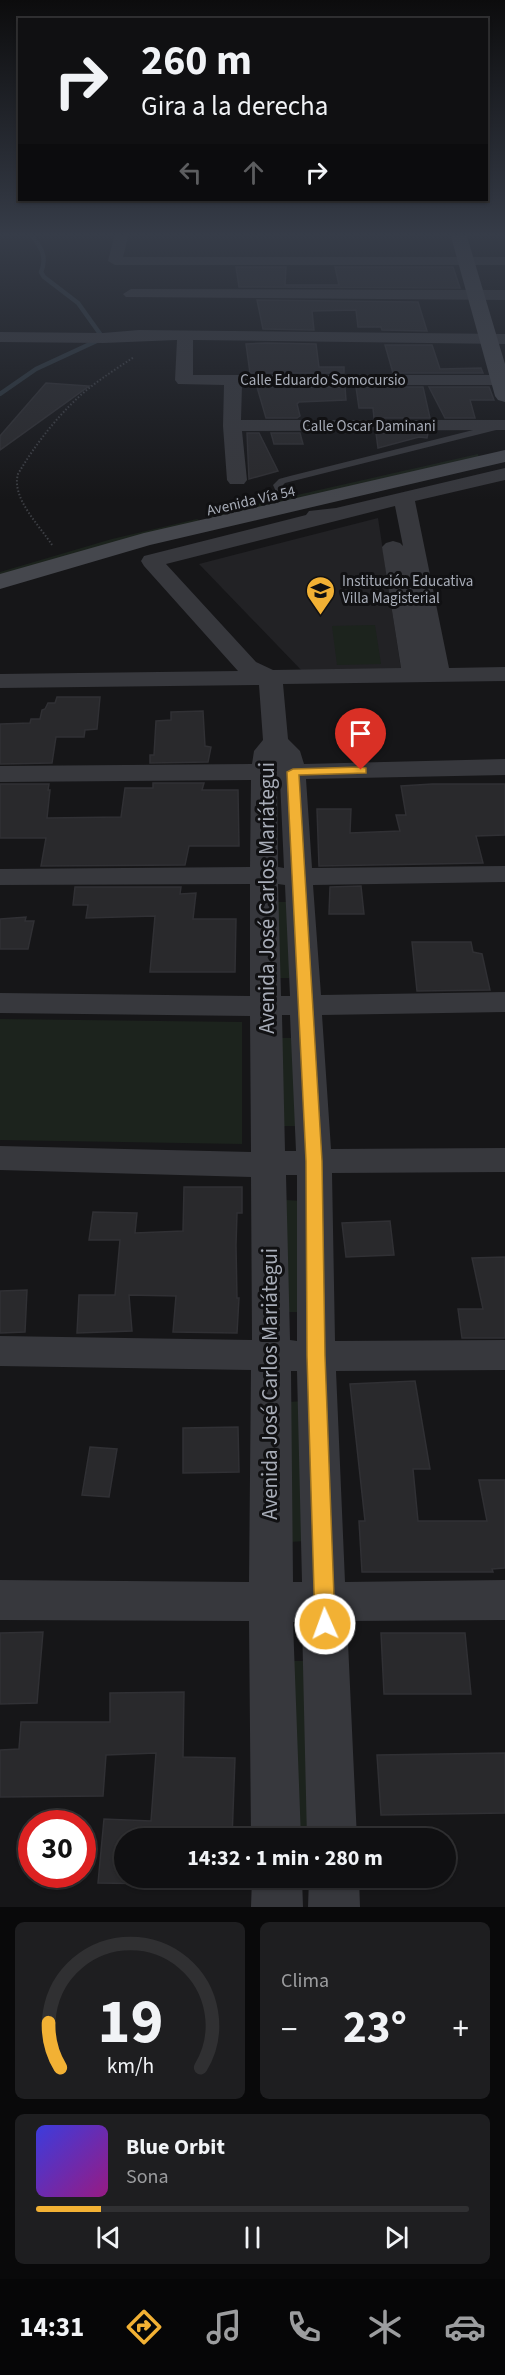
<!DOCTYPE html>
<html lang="es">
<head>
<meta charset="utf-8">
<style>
  body { margin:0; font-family:"Source Sans 3",sans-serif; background:#1e1e20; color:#f1f3f6; height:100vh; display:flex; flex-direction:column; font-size:22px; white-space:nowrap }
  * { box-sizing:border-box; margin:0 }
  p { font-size:20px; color:#9c9d9f }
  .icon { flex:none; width:33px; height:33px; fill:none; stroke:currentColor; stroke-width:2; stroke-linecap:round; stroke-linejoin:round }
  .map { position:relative; height:1907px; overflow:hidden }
  .details { display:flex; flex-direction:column; gap:15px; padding:15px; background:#09090a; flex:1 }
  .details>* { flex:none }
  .banner { position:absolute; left:18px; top:18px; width:470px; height:183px; border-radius:0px; box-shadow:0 2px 4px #0004,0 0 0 2px #303032; background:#101012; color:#f1f3f6; overflow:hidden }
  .speed { position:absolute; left:18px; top:1810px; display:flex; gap:12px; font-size:30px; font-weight:700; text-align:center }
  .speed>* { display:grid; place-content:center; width:78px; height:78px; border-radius:50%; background:#101012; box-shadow:0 2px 4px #0004,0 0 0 2px #303032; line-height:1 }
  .speed .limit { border:9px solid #d22; background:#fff; color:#111 }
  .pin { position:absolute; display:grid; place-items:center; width:51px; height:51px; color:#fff; margin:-62px -26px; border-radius:50% 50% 50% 0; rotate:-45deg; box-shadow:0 0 6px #0007 }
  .pin .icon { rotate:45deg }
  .me { position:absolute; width:66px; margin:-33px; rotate:358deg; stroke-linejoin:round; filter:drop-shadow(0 0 4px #0008) }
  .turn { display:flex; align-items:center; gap:21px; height:126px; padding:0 24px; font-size:27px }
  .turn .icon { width:78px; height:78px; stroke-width:2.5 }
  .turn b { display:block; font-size:42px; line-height:51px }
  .lanes { display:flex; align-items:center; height:57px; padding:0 24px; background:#0003; justify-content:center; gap:30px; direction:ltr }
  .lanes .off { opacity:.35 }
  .big { font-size:45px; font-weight:700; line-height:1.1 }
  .details .tile { flex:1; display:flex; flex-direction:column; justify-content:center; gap:9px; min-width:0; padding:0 21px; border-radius:9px; background:#1e1e20 }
  .details .dial { align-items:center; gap:0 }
  .dial svg { height:156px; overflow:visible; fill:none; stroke:#303032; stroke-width:7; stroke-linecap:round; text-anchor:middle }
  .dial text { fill:#f1f3f6; stroke:none }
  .song { display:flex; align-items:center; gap:18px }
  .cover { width:72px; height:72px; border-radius:9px; background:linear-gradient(135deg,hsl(240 70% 55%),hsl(310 70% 35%)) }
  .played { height:6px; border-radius:3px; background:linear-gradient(90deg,#f2b134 15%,#303032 15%) }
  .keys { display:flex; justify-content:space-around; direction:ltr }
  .heat { display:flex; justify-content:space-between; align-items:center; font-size:33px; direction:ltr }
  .details .tiles { flex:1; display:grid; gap:15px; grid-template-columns:1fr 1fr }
  .tile:last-child { grid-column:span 2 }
  .trip { position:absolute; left:114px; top:1828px; width:342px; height:60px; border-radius:30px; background:#101012; box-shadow:0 2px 4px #0004,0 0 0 2px #303032; font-weight:700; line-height:60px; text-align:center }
  .menu { display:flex; height:96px; justify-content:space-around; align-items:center; background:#060607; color:#9c9d9f }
  .menu .icon { width:42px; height:42px }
  .menu .on { color:#f2b134 }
  .menu b { font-size:27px; color:#f1f3f6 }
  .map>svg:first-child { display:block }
</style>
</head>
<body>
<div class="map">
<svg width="505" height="1907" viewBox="0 0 505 1907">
  <rect width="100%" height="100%" fill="#161618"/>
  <path fill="#222225" d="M378,518L401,669L303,672L199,564Z"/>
  <path fill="#1c231d" d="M478,454L479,458L214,519L209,515Z
    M197,519L202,522L0,578V572L112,539Z
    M375,625L381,664L337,665L332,626Z
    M276,902H288L291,978H279Z
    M0,1019L242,1022V1144L0,1140Z
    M281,1038H293L298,1126H284Z
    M286,1200L301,1201L303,1312H288Z
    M304,1401L307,1541L289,1542L288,1402Z
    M292,1661H312L317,1839H295Z"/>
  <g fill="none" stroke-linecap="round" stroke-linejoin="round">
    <path stroke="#2c353c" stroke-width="4.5" d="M0,394L36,369L103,338L78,303L44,277L41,272C48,256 40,245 29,233"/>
  </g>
  <path fill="#29292c" stroke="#303034" stroke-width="1.5" d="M236,267H286L285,285H339L335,267H453L460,288L239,287Z
    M257,300L418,302L427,331L382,330L381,327H358L356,310L312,311L314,330L263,329Z
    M266,343L316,344L319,367H344V373H250L246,344Z
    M385,345H432L440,369L481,368L483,373H393Z
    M46,383L89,386L0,450V436Z
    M257,387H345L346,400L299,402L297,404L300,416L297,418H266Z
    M356,387H423L430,418H374L373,408H359Z
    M429,387H489L494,400H470L475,418H445Z
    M247,433H259L278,471L249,479Z
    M271,433H300L303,444H274Z
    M376,433H428L427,438L419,437L378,448Z
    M57,697H100L97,729L85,730L84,737H56L52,763L0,764V724L30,723L31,719H40L42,710L45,709L48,703H55Z
    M203,711L205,746L211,747L208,762L150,763V755H154L156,721L171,720V712Z
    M153,783H204L202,790H238L239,846H189L185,865L41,866L46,838H0V784H49L48,790H50L47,818L121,817L125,788H153Z
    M432,784H505V835L476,836L483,863L319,866L317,809H351L350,833L400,831L396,815H406L401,786Z
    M361,886L364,914H329L330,887Z
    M75,887H181L180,894L196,893L193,919H236L235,972H150L155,916L86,918L88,905H73Z
    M26,917L25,921H34L28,949H0V919Z
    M412,942H471L473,952L482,954L490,990L417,991Z
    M184,1187H242V1213H237L236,1245L237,1298H239L237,1333L173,1332L176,1296L129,1295L132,1331L77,1333L79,1295H115L120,1240H89L93,1212L137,1213L135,1233L183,1231Z
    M390,1221L394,1255L346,1257L342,1223Z
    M505,1257V1338H462L458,1309H483L472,1258Z
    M27,1290L25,1332L0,1333V1291Z
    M415,1381L430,1469H413L418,1521H487L479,1480H505V1568L492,1569L493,1572H362L359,1521H365L350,1384Z
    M238,1427L239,1472L183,1473V1428Z
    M90,1447L117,1449L109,1497L82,1495Z
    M43,1632L37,1703L0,1704V1633Z
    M381,1633H465L471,1694H384Z
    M184,1692L183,1757L235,1758L232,1839H124V1878H231V1885L98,1883L104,1819L151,1821L156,1753L106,1755L103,1796L0,1797V1750L19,1749L21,1722H110V1693Z
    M505,1753V1813L381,1815L377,1755Z"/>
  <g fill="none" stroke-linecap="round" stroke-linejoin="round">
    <path stroke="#3d3f44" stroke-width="2" stroke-dasharray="1.5 2" stroke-linecap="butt" d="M52,545C40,526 11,498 18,474C36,443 61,411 88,389C103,377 119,367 134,357"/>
    <path fill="#37383d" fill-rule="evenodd" d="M501,423L505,425L504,428L285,483L283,485L287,494L286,496H278L273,485L279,479L290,476Z"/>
    <path fill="#37383d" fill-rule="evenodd" d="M115,233H129L123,257H505V265H115L108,261Z
      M131,289L505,290V300L126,297L123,294Z
      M139,330L505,334V344L193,340V375H505V385H242L241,420H505V430L242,431L247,480L244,484H230L227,480L223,426L224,385L178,384L175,380L177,340L103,343L0,342V332L103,333Z
      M505,468V480L415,501L449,668L505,667V681L283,684L288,739L300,751L304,764L505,759V775L306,779L312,868L505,866V882L313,885L321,995L505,992V1012L322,1015L331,1149L505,1148V1172L332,1173L335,1341L505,1340V1370L336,1371L345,1582L505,1580V1620L347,1621L357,1839H307L302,1622H293L301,1839H251L249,1621L0,1620V1580L249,1582L251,1370L0,1366V1336L252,1340L251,1177L0,1170V1146L251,1152L250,1016L0,1013V993L250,996V884L0,885V869L250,867L251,780L0,782V766L252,764L254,751L263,740L259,685L0,688V674L238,671L144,566L141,561L144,556L306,515L309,511L336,508ZM395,506L403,546L400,543L393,541L386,543L382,547L401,668L273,670L256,662L166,564ZM277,780H280L284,868L278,867ZM278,884L285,885L290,996H281ZM282,1015H290L296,1151H285ZM286,1175H297V1341L290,1340ZM291,1371H297L302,1582H293Z
      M252,1878H302L303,1907H251Z
      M309,1878H359L360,1907H308Z"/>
    <path fill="#45474d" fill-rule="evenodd" d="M450,233H466L505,364V402L498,400L495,396Z
      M505,450V462L150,545L0,589V574L144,533Z"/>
  </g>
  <linearGradient id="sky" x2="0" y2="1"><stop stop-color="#0c0c0d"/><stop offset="0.47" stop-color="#363c48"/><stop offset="1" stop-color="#363c48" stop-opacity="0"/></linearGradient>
  <rect width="505" height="500" fill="url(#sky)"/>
  <path fill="#f2b134" stroke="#9d7322" stroke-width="1.5" d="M361,767L366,768V773L299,775L322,1161L325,1356L335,1624L332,1630L325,1633L318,1630L315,1624L307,1356L306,1161L287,772L293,769Z"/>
  <defs>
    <symbol id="school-pin" viewBox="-11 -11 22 30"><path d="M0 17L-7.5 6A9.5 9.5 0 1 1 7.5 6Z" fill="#f2b134" stroke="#111113"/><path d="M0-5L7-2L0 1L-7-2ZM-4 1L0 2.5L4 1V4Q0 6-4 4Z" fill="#111"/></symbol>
  </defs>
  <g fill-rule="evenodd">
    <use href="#school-pin" x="304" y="574" width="33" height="45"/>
  </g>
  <g text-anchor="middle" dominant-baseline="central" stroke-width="6" stroke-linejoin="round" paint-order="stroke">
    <g font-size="15" fill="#a8adb8" stroke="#111113">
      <text x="323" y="380">Calle Eduardo Somocursio</text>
      <text x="369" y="426">Calle Oscar Daminani</text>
      <text transform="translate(251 501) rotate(-13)">Avenida Vía 54</text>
    </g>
    <g font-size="15" fill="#a8adb8" stroke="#111113" text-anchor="start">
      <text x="342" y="581">Institución Educativa<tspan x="342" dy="17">Villa Magisterial</tspan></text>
    </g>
    <g font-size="21" fill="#a8adb8" stroke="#111113">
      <text transform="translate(267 898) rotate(-90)">Avenida José Carlos Mariátegui</text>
      <text transform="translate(270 1384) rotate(-90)">Avenida José Carlos Mariátegui</text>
    </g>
  </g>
</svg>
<div class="speed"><div class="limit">30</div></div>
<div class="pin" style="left:361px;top:770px;background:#d93025"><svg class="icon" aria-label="arrive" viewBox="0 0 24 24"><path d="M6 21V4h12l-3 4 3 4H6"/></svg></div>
<svg class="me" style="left:325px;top:1624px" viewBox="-20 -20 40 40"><circle r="17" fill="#f2b134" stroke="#fff" stroke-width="3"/><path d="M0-11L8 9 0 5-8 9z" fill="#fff"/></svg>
<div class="trip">14:32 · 1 min · 280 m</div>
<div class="banner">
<div class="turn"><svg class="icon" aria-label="right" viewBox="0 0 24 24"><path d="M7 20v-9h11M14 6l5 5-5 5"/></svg><div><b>260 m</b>Gira a la derecha</div></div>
<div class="lanes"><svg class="icon off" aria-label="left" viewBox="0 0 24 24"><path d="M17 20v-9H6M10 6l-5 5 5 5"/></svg><svg class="icon off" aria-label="ahead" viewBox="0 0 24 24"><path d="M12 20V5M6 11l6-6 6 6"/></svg><svg class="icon" aria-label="right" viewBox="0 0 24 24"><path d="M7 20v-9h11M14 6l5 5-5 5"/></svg></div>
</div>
</div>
<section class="details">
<div class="tiles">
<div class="tile dial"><svg viewBox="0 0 100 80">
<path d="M14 69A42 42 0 1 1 86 69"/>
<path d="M14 69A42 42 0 0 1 8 46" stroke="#f2b134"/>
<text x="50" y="56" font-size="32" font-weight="700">19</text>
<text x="50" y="72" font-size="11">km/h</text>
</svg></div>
<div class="tile"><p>Clima</p>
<div class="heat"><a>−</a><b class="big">23°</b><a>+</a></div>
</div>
<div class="tile">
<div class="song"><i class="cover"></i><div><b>Blue Orbit</b><p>Sona</p></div></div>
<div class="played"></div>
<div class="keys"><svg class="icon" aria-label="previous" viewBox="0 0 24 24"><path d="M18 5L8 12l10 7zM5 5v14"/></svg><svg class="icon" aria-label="pause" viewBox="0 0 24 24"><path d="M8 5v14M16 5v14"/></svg><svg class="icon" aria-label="next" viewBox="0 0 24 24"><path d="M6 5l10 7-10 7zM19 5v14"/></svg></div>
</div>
</div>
</section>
<nav class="menu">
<b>14:31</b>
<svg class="icon on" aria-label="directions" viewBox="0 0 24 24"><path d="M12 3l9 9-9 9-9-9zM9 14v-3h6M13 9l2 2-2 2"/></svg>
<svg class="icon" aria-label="music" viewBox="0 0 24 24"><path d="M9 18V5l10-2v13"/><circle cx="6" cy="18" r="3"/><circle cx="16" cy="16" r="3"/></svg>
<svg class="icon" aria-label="phone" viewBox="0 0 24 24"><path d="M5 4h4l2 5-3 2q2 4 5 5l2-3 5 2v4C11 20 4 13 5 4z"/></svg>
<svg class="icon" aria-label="climate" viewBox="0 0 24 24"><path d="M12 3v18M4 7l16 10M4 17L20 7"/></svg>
<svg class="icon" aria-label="car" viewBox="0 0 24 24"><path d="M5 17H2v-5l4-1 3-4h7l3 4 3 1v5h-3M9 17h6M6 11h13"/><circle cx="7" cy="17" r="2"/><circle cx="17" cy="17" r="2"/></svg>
</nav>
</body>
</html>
